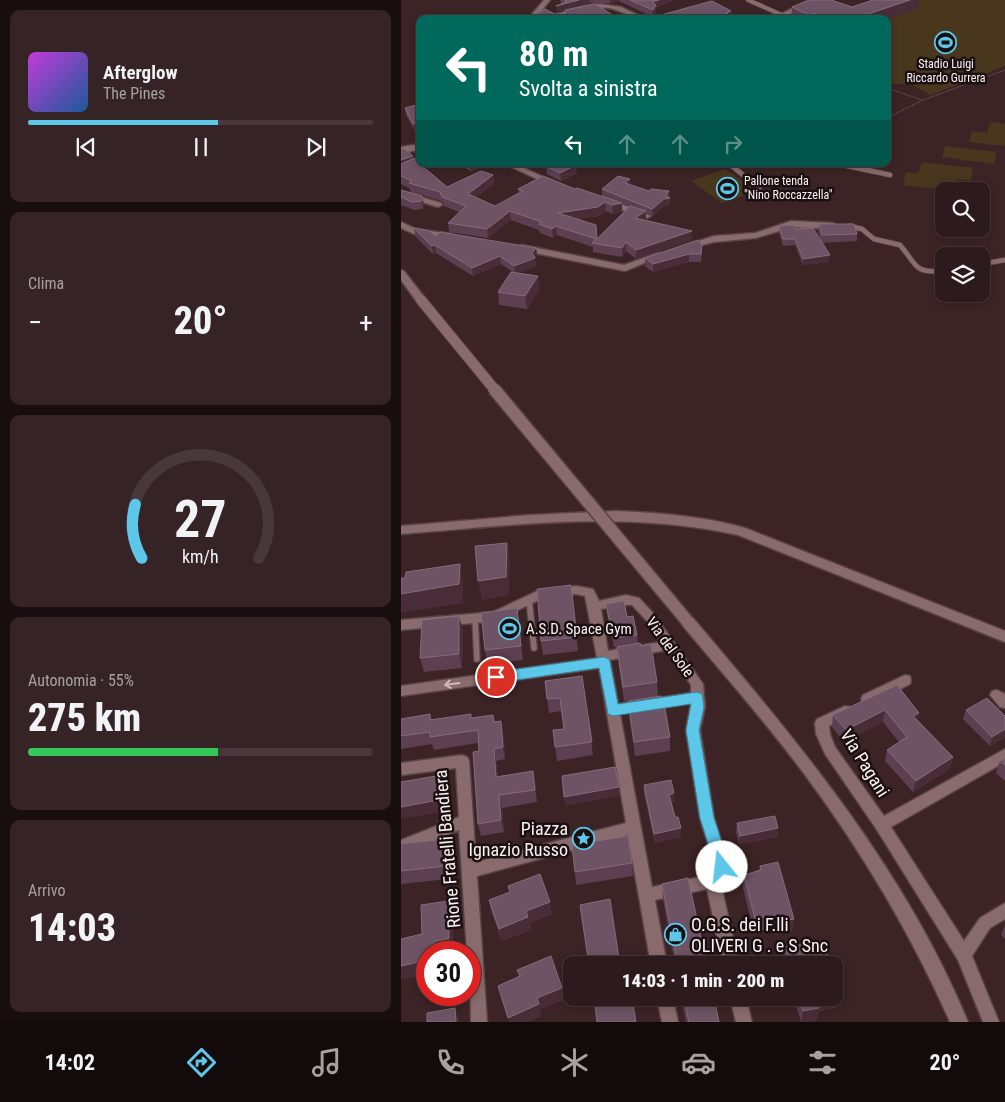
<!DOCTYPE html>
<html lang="it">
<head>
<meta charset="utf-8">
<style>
  body { margin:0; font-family:"Roboto Condensed",sans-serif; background:#352325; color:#f1f3f6; height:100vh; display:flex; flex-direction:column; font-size:19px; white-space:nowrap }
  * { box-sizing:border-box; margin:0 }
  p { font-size:16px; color:#a7a1a3 }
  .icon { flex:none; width:28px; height:28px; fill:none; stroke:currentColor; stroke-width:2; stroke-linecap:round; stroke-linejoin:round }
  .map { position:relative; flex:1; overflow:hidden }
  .panel { display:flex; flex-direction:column; gap:10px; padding:10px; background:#190e0f; width:401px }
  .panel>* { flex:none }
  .guide { position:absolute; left:15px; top:15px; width:475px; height:152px; border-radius:10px; box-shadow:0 2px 8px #0003,0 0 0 1px #48383b; background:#00695c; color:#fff; overflow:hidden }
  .fabs { position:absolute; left:534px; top:182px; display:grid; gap:10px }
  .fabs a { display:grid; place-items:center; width:55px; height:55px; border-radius:10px; background:#2d1a1c; box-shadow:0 2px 8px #0003,0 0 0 1px #48383b; font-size:25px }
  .speed { position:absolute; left:15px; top:941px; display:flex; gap:10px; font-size:25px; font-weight:700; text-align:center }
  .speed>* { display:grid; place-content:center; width:65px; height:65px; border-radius:50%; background:#2d1a1c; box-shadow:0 2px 8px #0003,0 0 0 1px #48383b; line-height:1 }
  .speed .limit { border:8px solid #d22; background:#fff; color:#111 }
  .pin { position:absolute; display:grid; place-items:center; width:42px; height:42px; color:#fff; margin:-21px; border:2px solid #fff; border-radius:50%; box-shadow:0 1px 5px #0007 }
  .me { position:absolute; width:55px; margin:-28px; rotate:344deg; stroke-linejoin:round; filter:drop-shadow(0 0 4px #0008) }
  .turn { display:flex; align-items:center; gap:18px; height:105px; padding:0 20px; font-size:22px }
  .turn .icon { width:65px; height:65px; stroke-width:2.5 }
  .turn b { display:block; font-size:35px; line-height:42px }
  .lanes { display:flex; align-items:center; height:48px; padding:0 20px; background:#0003; justify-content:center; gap:25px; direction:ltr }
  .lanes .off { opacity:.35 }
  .big { font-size:38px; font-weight:800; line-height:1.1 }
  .panel .tile { flex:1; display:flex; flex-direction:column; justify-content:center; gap:8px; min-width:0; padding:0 18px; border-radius:10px; background:#352325 }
  .panel .dial { align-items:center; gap:0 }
  .dial svg { height:130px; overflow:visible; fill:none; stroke:#48383b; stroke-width:7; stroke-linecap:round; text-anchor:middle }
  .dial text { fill:#f1f3f6; stroke:none }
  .song { display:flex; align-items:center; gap:15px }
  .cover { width:60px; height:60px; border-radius:8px; background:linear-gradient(135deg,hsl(290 70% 55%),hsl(210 70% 35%)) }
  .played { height:5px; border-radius:2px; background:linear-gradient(90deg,#5cc7e8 55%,#48383b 55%) }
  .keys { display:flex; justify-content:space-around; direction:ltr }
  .heat { display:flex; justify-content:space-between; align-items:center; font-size:28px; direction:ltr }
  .charge { height:8px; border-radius:4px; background:linear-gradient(90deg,#34c759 55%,#48383b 0) }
  .trip { position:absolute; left:162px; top:956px; width:280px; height:50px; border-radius:10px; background:#2d1a1c; box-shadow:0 2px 8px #0003,0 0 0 1px #48383b; font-weight:800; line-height:50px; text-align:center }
  .tab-bar { display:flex; height:80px; justify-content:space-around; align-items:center; background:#120a0b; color:#a7a1a3 }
  .tab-bar .icon { width:35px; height:35px }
  .tab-bar .current { color:#5cc7e8 }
  .tab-bar b { font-size:22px; color:#f1f3f6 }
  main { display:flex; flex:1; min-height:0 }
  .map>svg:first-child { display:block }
</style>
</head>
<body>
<main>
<section class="panel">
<div class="tile">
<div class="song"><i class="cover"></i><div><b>Afterglow</b><p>The Pines</p></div></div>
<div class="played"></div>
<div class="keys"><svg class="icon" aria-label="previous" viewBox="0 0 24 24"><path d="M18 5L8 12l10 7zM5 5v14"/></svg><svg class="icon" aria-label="pause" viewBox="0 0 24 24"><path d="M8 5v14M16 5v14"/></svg><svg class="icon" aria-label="next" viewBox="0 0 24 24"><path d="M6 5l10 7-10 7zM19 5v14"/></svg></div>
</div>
<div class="tile"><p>Clima</p>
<div class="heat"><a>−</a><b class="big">20°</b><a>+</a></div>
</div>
<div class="tile dial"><svg viewBox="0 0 100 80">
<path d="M14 69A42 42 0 1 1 86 69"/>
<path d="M14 69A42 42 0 0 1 10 36" stroke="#5cc7e8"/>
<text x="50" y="56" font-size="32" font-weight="700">27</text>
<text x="50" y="72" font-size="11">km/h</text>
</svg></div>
<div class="tile"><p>Autonomia · 55%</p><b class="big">275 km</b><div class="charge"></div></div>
<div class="tile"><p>Arrivo</p><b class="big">14:03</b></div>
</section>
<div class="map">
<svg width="604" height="1022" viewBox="0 0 604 1022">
  <rect width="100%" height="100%" fill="#3c2325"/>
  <path fill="#48361d" d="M508,0H604V66L530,95L509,84H486V19Z
    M589,122L604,124V146L568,142L571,131L586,133Z
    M544,146L595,152L593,164L541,157Z
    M521,162L572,168L570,181L557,179L555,191L502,185L505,172L517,174Z
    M324,169L355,191L321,203L290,181Z"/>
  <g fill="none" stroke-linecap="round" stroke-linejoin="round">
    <defs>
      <path id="service-far2" d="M347,0L381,15
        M328,164L338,172
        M436,164L473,172"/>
      <path id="service-far1" d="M336,170L358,188
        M467,170L489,175
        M448,226L461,229L473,239L499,245C517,266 512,273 542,271
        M580,264L604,260"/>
      <path id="service" d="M128,599L133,648
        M74,618L76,659"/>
      <path id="minor" d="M143,0H149L134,19H127Z
        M199,4L220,7L246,19C232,19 222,11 208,8C190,6 172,13 154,18L151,16L177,7Z
        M104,164H114L156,183L149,185Z
        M0,191L40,203L41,205L37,207L0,196Z
        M204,200H210L250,216L246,218H243L204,204Z
        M390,221L432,223L436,226L432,229L391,227L355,238L313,242L286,249L282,246L313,236L354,233Z
        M0,222L15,229L51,234L55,237L51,240L13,234L0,228Z
        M121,245L223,265L256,253H262L263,255L224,271L118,250V246Z
        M175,586L192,589L198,601L225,595L238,598L253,614L302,684L304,707L299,730L313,818L328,867L320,884L338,965H322L306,889L254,900L266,965H250L227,835L76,876L86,1022H70L69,952H66L58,830L0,854V840L58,817L55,768L1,775L0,763L61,755L66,757L68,761L75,862L225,823L198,668L0,696V686L196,658L184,596L175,594L140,599L94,621L0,630V620L92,612L134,592ZM225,605H231L245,620L260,642L207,651L200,609ZM266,650L290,685V693L217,704L209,660ZM290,703L285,730L299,818L314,867L309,875L251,887L219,714Z
        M504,675L509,676L510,680L509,684L472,703L467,704L462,703L460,699L462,695Z
        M596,690L604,694V708L599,707L589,695L591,691Z
        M444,706L449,707L451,711L449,715L428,726L429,734L434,747L483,816L604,749V762L490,827L563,941L579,918L604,903V919L589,928L571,956L598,1022H582L557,960L476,830L424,754L415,734L414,723L416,719Z
        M256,998H272L277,1022H261Z
        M329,998H345L351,1022H335Z"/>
      <path id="tertiary" d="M408,0H417L379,19H370Z
        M19,144V150L0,153V147Z
        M215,511C259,513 302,516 344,528L604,631V642L337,535C223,510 115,525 0,534V526L128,515Z"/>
      <path id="secondary" d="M0,270L3,271L24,298V302H16L0,280Z
        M287,617L292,618C398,743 504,869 567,1022H549C511,936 463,855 407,779C368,726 324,676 282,626L280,622L282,618Z"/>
    </defs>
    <use href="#service-far2" stroke="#574245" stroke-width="5"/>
    <use href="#service-far1" stroke="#574245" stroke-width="6"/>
    <use href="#service" stroke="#574245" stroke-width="8"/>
    <use href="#minor" stroke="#574245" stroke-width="3"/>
    <use href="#tertiary" stroke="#574245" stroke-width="3"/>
    <use href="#secondary" stroke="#574245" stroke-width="3"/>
    <path stroke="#7b6768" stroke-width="1" stroke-dasharray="1 1" stroke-linecap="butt" d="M486,88L521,100
      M486,118L522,100L604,70"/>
    <use href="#service-far2" stroke="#896b6d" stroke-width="4"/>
    <use href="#service-far1" stroke="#896b6d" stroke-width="4.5"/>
    <use href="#service" stroke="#896b6d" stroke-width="5.5"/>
    <use href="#minor" fill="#896b6d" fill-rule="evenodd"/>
    <use href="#tertiary" fill="#896b6d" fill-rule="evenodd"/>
    <use href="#secondary" fill="#896b6d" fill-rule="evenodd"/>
    <defs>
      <path id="secondary-bridge-far1" d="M20,300L94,390"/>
      <path id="secondary-bridge" d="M93,389L287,622"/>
    </defs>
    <use href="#secondary-bridge-far1" stroke="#574245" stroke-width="12" stroke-linecap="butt"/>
    <use href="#secondary-bridge" stroke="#574245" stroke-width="15" stroke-linecap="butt"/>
    <use href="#secondary-bridge-far1" stroke="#896b6d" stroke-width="10"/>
    <use href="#secondary-bridge" stroke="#896b6d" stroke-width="12"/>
  </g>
  <path fill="#5c4051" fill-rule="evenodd" d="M159,0H274L255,7V11L252,17L218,1L209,3H190L155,12V6L160,4Z
    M391,7H451L517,9L486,19H390Z
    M4,108L19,111V130L14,131L5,115Z
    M0,149L12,156V158L46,187L92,175L93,184L75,197L94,206L118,193L117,189H174L213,201L201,196V189L229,179L230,185L248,191H268L269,205L263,206L252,216L245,213V220L244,221L291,231V240L235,259L225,251L221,257L192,252V247L156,235L152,238L139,233L138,230L110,220L87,238L48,232L47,223L58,212L43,206L41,201L10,192L9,189L0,184ZM221,204L229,207L196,239L177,219L198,216L205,211L212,214L221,212Z
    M56,164H84L70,171Z
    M145,166L176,173L160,181L146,174Z
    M0,190L21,196L23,205L22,209L13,210L0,205Z
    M418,224L456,234V241L421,243L428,262L402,265L394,245L382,246L378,232V226L394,229L420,241L417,232Z
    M13,228L35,236L135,248L136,255L134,258L135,266L116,273L139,289L126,309L98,305L97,292L112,272L100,264L72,276L35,253L32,254L14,236Z
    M297,240L301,253L300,262H288L252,272L244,266V258Z
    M170,585L177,651L142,655L140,641Z
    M205,604L226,617L236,635L237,643L240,646L256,682L257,696L223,701L217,660L216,647H213L206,614Z
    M118,622L122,660L86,664L84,650Z
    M62,630L61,668L23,672L19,658Z
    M181,676L192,755L156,761L152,730L163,729L160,711L148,713L144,681Z
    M496,685L517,720L552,757L549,769L512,792L484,761L486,750L498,742L482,722L443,742L431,727L432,715Z
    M227,701L269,737V751L234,756L228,714Z
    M565,710L604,716V737L589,746L562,719Z
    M29,714L31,720L71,718L92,715L94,722L102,733L104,759L95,761L97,776L134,783L136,802L101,808L103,832L80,836L77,824V743L33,750L31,744L0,749V719Z
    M604,758V781L595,773L599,761Z
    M243,785L274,802L271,803L274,817L280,837L254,843L243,794Z
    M336,823L377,837L338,844L335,832Z
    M45,839L49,852L48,879L0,884V844Z
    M231,863L232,876L175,885L174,872Z
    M359,866L393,919L391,931L374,935L373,928L353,932L342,888L343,875L358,870Z
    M261,884L306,965H274L262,900Z
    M88,900L151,914L129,923L130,930L101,941L91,913Z
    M51,914L52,951L42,952H26V974L0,979V939L21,934Z
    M604,925V939L600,935Z
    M384,947L402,950L429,965H384L383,960Z
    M438,995L436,1007L418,1011L416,1020L406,1022H400L393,998H434Z
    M280,998H313L318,1022H285Z"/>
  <path fill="#482d38" d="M178,0H189L190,3L155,12V6Z
    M209,0H218V1L209,3Z
    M258,0H274L255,7V11L252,17L251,2Z
    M509,0H518L517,9L486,19H452Z
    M330,11V18L328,19H312Z
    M414,13V19H408V15Z
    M19,122V130L14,131L12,124Z
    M489,131L487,143L486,144V133Z
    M12,156L13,164L0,165V160Z
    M75,164H84L70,171L69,166Z
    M175,165L176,173L160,181L159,173Z
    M92,175L93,184L68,203L67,194Z
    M229,179L230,186L224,183Z
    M268,191L269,205L263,206L252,216L251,209L265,196Z
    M21,196L23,205L22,209L21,201Z
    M204,202L205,211L198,216L158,222L157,213Z
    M221,203V212L212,214L211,205Z
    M109,211L110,220L87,238L86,229Z
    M245,211V220L234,227V218Z
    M155,226L156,235L152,238L151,229Z
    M291,231V240L235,259V250Z
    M225,242V251L221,257V248Z
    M34,245L35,253L32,254L31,246Z
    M135,248L136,255L133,258H134L135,266L114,274L113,266L131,253Z
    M288,254V262L252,272V264Z
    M429,255L428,262L402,265V259Z
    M99,256L100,264L72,276L71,268Z
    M137,276L139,289L126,309L124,296Z
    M106,543L109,561L108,595L81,600L77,581Z
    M59,564L62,582V603L0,613V594Z
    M116,608L118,622L122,660L120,646Z
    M58,616L62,630L61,668L58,654Z
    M484,710L482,722L443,742L445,730Z
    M518,713L516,724L512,716Z
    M100,721L102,733L104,759L102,747Z
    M604,729V737L589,746L591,737Z
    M93,749L95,761L98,789L95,777Z
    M552,757L549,769L512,792L515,781Z
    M132,771L134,783L136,802L134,790Z
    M41,775L44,787L46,811L0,819V807Z
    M218,787V796L164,806L163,797Z
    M273,793L274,802L269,804L268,795Z
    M98,795L101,808L103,832L100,820Z
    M280,828V837L254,843L253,834Z
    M377,828V837L338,844L339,836Z
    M45,839L49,852L48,879L44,866Z
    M47,901L51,914L52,951L48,938Z
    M149,902L151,914L129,923L130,930L101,941L98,929L125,911Z
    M393,919L391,931L374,935L376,922Z
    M33,941L37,952H34Z
    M26,960V974L0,979V966Z
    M161,988L163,1000L139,1009L141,1016L128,1022H108L107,1018L136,998Z
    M438,995L436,1007L418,1011L416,1020L406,1022H400L402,1011L416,1000L427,998H434V996Z
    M54,1008L58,1020V1022H55Z"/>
  <path fill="#6d5363" stroke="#846c79" d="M163,0H178L155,6L166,2Z
    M229,0H258L251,2L255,5L252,10Z
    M409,0H430L451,7L472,0H509L452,19H419L414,13L408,15L391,7Z
    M311,1L330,11L325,13L327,14L312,19H245Z
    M194,4L218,19H133L130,17L144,9L154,14H163L165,12L164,10Z
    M15,105L19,111V122L12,124L4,108Z
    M2,148L12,156L0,160V149Z
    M13,158L19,164L46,187L80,171L92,175L67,194L94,206L122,191L117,189L142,176L174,189L176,188L221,203L211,205L204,202L197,207L157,213L195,225L196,239L229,206L245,211L234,218L291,231L235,250L225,242L221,248L191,243L195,239L155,226L151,229L138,224L141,222L109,211L86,229L47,223L65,206L41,197L39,192L8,183L11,181L0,176V164Z
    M64,164H75L69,166Z
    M150,164H173L175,165L159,173L145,166Z
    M217,176L229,179L224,183L248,191L250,189L268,191L265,196L269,198L263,199L251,209L201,189Z
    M0,190L21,196V201L11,202L0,197Z
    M418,224H453L456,234L421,235Z
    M394,225V229L412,228L429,255L402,259L394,239H382L378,226Z
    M13,228L28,231L35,236L39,232L135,248L131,253L134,258L113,266L99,256L71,268L34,245L31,246Z
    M297,240L301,245L300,254H288L252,264L244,258Z
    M110,272L137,276L124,296L97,292Z
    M106,543L105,577L77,581L74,546Z
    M59,564L58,584L0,594V578H4L5,572Z
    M170,585L176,637L140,641L136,589Z
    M223,601L226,617L232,616L236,635L212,638L205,604Z
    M116,608L120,646L84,650L80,613Z
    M58,616V654L19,658L21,620Z
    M239,643L240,646L250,644L256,682L222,687L216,647Z
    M181,676L191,742L154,747L152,730L163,729L159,698L146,699L144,681Z
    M496,685L518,713L512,716L552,757L515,781L486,750L506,737L484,710L445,730L432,715Z
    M259,696L262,697L269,737L233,742L227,701Z
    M586,698L604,716V729L591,737L565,710Z
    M29,714V720L70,714V718L92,715L93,722L100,721L102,747L93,749L95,777L132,771L134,790L98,795L100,820L77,824L72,752L78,751L77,730L29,737V732L0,736V719Z
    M604,758V765L599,761Z
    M214,767L218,787L163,797L161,776Z
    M41,775L43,799L0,807V782Z
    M270,780L273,793L268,795L274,817H277L280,828L253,834L243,785Z
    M374,816L377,828L339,836L336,823Z
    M227,836L231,863L174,872L171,845Z
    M45,839L44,866L0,871V844Z
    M377,862L393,919L376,922L374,915L354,919L343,875L360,870L359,866Z
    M139,874L149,902L125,911L127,917L98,929L88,900L109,892L107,886Z
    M287,878L306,965H277L261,884Z
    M209,899L219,965H188L179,905Z
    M47,901L48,938L33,941L34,952H26V960L0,966V939L21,934L20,905Z
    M400,944L402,950L424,946L429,965H389L384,947Z
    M150,956L161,988L136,998L138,1004L107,1018L97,986L119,976L116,970Z
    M434,980L438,995L434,996Z
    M193,998H231L235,1022H196Z
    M283,998H313L318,1022H288Z
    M398,998H427L416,1000L418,1008L402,1011Z
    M54,1008L55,1022H26V1013Z"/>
  <defs><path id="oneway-shaft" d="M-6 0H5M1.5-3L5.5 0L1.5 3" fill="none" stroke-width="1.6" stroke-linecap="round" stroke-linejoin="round" transform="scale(1.25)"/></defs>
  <use stroke="#cfbcbd" href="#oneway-shaft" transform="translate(51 684) rotate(172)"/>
  <path fill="#5cc7e8" stroke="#3c8197" d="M203,657L208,659L209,662L217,704L296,692L301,694L303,707L298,730L313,818L329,867L326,872L321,874L316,872L299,818L285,730L290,704L212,716L207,714L198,668L95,683L90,681L88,677L90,674L95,672Z"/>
  <defs>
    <symbol id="stadium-ring" viewBox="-11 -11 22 22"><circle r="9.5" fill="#1b1011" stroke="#5cc7e8" stroke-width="1.5"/><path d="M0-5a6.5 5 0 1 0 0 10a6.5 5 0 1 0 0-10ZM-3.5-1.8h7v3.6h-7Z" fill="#5cc7e8"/></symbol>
    <symbol id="sight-ring" viewBox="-11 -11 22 22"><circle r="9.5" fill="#1b1011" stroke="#5cc7e8" stroke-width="1.5"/><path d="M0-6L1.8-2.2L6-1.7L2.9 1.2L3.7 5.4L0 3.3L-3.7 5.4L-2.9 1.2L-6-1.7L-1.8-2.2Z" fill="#5cc7e8"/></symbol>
    <symbol id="shop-ring" viewBox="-11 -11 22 22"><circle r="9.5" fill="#1b1011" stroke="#5cc7e8" stroke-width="1.5"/><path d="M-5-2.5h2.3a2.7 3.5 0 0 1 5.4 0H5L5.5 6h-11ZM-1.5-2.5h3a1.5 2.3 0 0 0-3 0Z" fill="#5cc7e8"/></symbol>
  </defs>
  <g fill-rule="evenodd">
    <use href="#stadium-ring" x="532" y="30" width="25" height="25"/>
    <use href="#stadium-ring" x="314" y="176" width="25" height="25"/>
    <use href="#stadium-ring" x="96" y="616" width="25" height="25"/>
    <use href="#sight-ring" x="170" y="826" width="25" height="25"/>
    <use href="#shop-ring" x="262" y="922" width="25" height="25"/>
  </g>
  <g text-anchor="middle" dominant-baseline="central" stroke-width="5" stroke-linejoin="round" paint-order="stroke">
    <g font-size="12" fill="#fdf2f3" stroke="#1b1011">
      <text x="545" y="64">Stadio Luigi<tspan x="545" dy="14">Riccardo Gurrera</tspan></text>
      <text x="343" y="181" text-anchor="start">Pallone tenda<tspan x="343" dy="14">"Nino Roccazzella"</tspan></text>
    </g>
    <g font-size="15" fill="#fdf2f3" stroke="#1b1011" text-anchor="start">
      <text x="125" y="629">A.S.D. Space Gym</text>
    </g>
    <g font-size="15" fill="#fdf2f3" stroke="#1b1011">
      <text transform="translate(269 647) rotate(54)">Via del Sole</text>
    </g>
    <g font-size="18" fill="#fdf2f3" stroke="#1b1011">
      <text transform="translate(464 763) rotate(58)">Via Pagani</text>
      <text transform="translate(46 849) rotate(-95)">Rione Fratelli Bandiera</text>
    </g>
    <g font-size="18" fill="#fdf2f3" stroke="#1b1011" text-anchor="end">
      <text x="167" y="828">Piazza<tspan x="167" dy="21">Ignazio Russo</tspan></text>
      <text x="290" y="924" text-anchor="start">O.G.S. dei F.lli<tspan x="290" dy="21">OLIVERI G . e S Snc</tspan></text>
    </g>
  </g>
</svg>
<div class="fabs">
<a><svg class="icon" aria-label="search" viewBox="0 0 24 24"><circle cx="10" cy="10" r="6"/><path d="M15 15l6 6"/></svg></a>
<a><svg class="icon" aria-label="layers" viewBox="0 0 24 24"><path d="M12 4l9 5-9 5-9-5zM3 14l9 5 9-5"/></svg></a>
</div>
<div class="speed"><div class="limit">30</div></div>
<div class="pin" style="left:95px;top:677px;background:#d93025"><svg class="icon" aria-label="arrive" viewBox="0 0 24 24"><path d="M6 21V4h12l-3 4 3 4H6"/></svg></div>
<svg class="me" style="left:321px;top:867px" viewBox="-20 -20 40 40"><circle r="19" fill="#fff"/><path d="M0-13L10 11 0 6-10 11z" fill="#5cc7e8"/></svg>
<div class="trip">14:03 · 1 min · 200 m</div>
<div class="guide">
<div class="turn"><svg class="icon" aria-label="left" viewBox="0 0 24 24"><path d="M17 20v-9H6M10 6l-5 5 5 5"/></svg><div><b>80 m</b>Svolta a sinistra</div></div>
<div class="lanes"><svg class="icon" aria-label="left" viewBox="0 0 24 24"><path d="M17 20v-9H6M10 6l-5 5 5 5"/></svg><svg class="icon off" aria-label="ahead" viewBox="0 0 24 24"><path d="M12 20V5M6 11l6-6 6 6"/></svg><svg class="icon off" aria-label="ahead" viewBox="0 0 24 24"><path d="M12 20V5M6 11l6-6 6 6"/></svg><svg class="icon off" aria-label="right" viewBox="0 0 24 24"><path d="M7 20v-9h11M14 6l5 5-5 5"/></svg></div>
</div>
</div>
</main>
<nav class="tab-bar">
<b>14:02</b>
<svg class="icon current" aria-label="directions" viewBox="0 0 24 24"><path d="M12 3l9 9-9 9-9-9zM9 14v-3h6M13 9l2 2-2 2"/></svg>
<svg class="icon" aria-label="music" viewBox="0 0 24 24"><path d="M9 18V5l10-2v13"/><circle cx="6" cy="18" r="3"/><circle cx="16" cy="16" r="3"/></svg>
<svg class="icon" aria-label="phone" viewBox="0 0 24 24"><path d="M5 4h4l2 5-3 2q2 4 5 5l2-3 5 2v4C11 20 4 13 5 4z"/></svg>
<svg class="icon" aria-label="climate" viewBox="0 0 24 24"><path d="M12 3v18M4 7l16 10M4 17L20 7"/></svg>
<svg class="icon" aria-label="car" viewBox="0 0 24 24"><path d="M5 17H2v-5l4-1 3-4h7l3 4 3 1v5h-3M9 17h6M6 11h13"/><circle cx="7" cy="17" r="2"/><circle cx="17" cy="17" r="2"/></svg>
<svg class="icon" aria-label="filters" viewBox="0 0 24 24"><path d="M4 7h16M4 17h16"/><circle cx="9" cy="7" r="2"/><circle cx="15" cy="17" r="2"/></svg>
<b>20°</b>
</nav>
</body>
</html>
